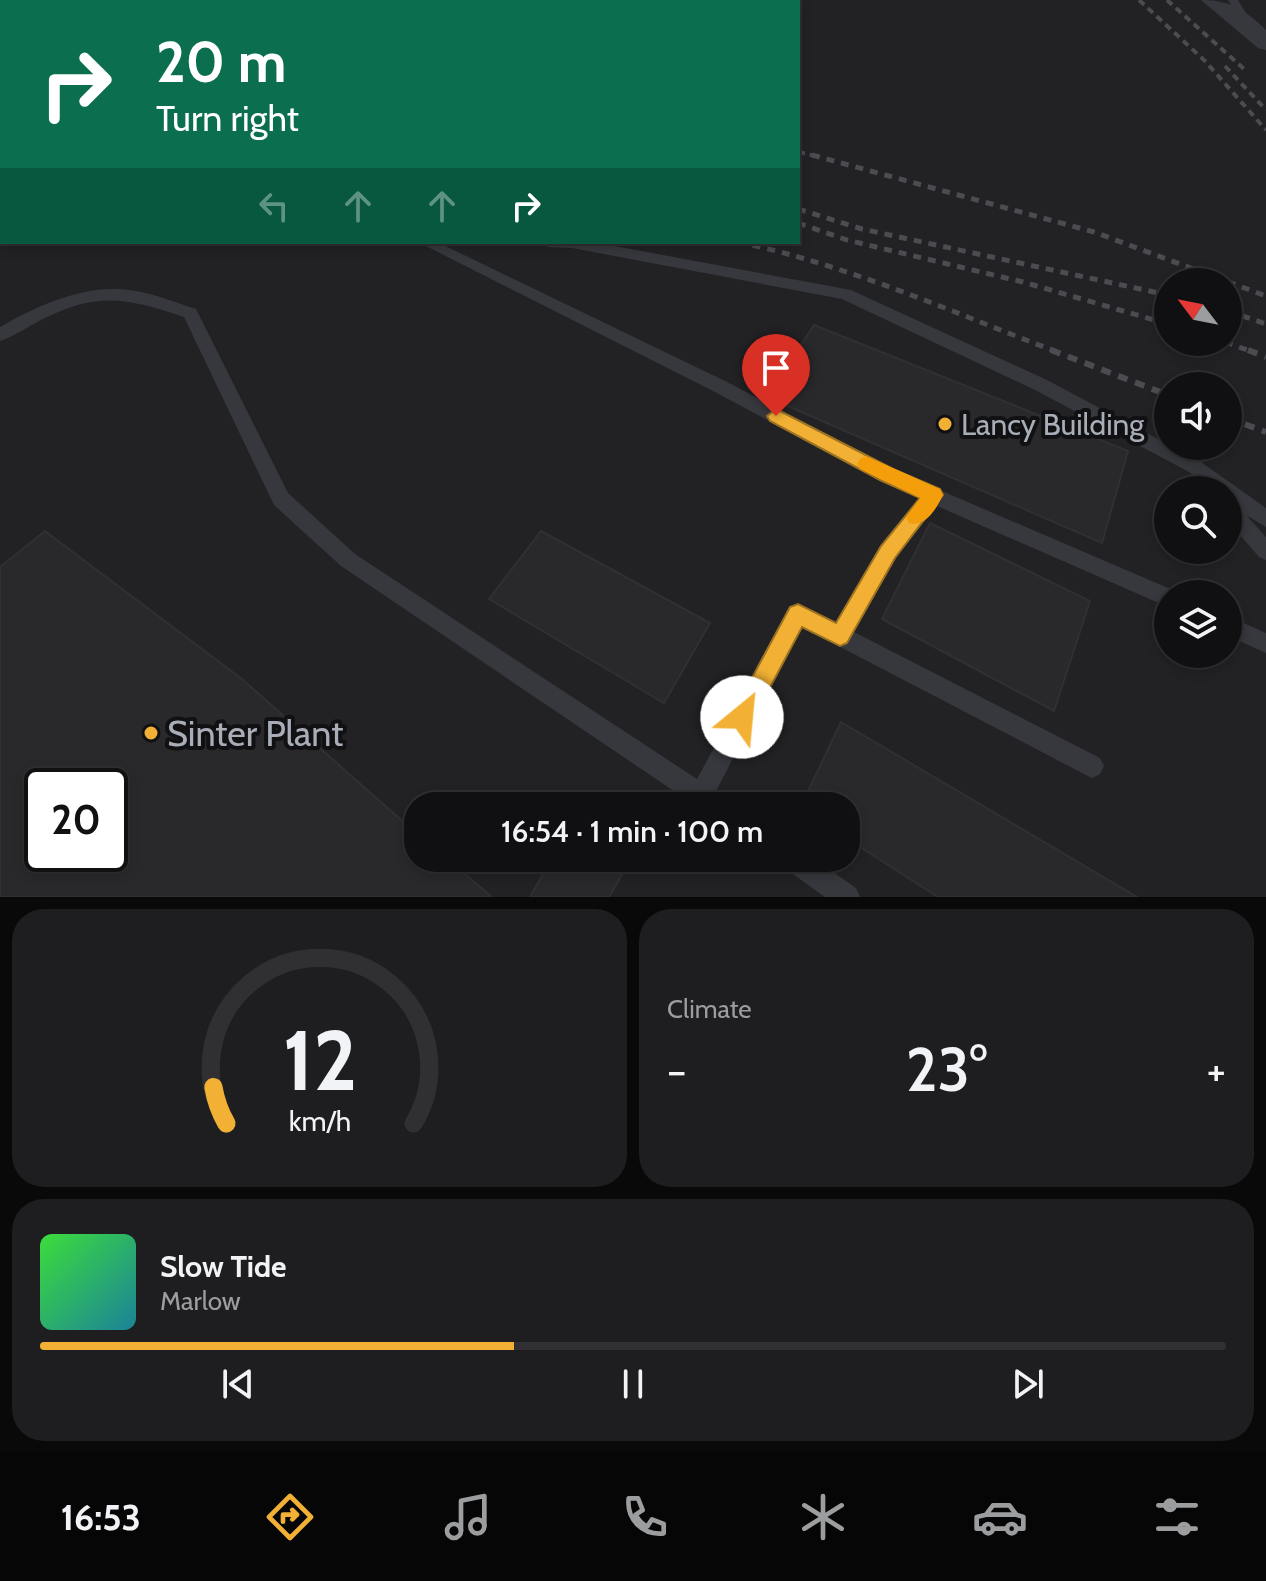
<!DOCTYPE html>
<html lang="en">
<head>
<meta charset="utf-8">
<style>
  body { margin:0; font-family:Cabin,sans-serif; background:#1e1e20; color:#f1f3f6; height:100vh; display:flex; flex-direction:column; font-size:30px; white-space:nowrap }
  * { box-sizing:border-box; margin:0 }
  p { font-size:26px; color:#9c9d9f }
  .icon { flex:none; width:44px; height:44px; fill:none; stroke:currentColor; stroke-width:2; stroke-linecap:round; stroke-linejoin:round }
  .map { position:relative; height:897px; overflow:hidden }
  .details { display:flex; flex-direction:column; gap:12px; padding:12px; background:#09090a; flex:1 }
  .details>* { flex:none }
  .top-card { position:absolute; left:0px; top:0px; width:800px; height:244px; box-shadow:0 4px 12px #0003,0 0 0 2px #303032; background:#0b6e4f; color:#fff; overflow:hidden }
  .needle { width:52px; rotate:302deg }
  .buttons { position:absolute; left:1154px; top:268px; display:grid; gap:16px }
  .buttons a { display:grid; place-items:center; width:88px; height:88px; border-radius:50%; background:#101012; box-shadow:0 4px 12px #0003,0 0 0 2px #303032; font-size:40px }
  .speed { position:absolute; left:24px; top:768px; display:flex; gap:16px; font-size:40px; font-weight:700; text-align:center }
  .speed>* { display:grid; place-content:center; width:104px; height:104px; border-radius:50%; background:#101012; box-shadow:0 4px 12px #0003,0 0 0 2px #303032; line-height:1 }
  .speed .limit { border:4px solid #111; border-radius:12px; background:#fff; color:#111 }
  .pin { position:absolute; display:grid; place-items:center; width:68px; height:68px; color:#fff; margin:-82px -34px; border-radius:50% 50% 50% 0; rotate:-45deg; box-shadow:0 0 8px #0007 }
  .pin .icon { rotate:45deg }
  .me { position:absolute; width:88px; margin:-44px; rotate:28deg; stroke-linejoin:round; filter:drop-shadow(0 0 6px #0008) }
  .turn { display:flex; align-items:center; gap:28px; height:168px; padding:0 24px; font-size:36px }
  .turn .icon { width:104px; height:104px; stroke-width:2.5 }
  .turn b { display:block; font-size:56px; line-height:68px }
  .lanes { display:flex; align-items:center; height:76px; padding:0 24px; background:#0003; justify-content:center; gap:40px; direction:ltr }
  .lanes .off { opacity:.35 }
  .big { font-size:60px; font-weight:600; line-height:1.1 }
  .details .tile { flex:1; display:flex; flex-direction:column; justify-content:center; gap:12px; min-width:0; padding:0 28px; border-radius:32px; background:#1e1e20 }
  .details .dial { align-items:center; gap:0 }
  .dial svg { height:208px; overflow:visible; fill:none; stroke:#303032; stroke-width:7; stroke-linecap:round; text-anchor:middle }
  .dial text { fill:#f1f3f6; stroke:none }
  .song { display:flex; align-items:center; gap:24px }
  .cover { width:96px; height:96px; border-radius:12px; background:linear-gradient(135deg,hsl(120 70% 55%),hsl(190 70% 35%)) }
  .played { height:8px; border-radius:4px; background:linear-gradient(90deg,#f2b134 40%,#303032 40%) }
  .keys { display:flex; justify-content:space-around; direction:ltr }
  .heat { display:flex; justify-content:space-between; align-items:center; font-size:44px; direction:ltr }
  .details .tiles { flex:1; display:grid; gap:12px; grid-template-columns:1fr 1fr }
  .tile:last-child { grid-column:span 2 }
  .trip { position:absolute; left:404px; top:792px; width:456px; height:80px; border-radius:32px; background:#101012; box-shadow:0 4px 12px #0003,0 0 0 2px #303032; font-weight:600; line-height:80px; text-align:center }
  .menu { display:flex; height:128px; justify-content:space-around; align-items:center; background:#060607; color:#9c9d9f }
  .menu .icon { width:56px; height:56px }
  .menu .current { color:#f2b134 }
  .menu b { font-size:36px; color:#f1f3f6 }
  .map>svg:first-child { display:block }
</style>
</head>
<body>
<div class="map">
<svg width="1266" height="897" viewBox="0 0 1266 897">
  <rect width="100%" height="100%" fill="#161618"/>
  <path fill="#222225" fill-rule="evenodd" d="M0,0H1266V897H0ZM2,2H798V242H2ZM1168,282H1228V342H1168ZM1168,386H1228V446H1168ZM1168,490H1228V550H1168ZM1168,594H1228V654H1168ZM42,786H110V854H42ZM418,806H846V858H418Z"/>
  <path fill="#29292c" stroke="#303034" stroke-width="2" fill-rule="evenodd" d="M814,325L1128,451L1102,543L767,397Z
    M930,523L1090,601L1054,711L882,619Z
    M45,531L242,679L418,835V858H446L492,897H0V567ZM42,786H110V854H42Z
    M541,531L710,623L664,703L489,599Z
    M841,722L1137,897H938L846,838V806H801Z
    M552,858H626L630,861L609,897H530Z"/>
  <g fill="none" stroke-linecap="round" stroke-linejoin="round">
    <path fill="#37383d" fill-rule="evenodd" d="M1228,0H1238L1253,25L1252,27H1244Z
      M0,50H2V57H0Z
      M0,117H2V125H0Z
      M418,242H437L727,382L893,470L1175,591L1176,594H1168V607L937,506L895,558L854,632L1100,758L1104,766L1100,774L1092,778L1084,774L802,627L716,791L725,798L729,806H696L341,566L274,505L184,317C129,299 100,291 45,318C30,325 16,336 0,341V327C40,304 89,282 136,291C156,294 176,303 196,309L288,493L355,554L697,779L791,607L798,604L836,623L881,546L920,498L879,480L715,392Z
      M541,242H593L851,290L1047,380L1201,462L1266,508V527L1246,515L1266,537V560L1259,557L1228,521V490H1213L1189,472L1035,390L842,299L572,248L548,247Z
      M1228,616L1266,633V653L1228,636Z
      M780,858H813L856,888L860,897H825L783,867Z"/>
    <path fill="#37383d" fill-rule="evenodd" d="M1201,0C1231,0 1245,10 1266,30V50L1258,48Z"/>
    <path stroke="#4a4c52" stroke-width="4" stroke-dasharray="7 5" stroke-linecap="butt" d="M259,0L262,2
      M1139,0L1205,61L1266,130
      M1167,0L1244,69
      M1225,66L1266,110
      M798,152L820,157"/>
    <path stroke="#4a4c52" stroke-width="5" stroke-dasharray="8 7" stroke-linecap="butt" d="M812,155L1094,232L1266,296
      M798,209L862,229L1168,295
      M798,223L847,240L1023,282L1168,324
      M738,242C848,265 952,312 1057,352
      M1228,311L1266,324
      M1225,342L1253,352"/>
    <path stroke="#4a4c52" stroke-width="6" stroke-dasharray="10 8" stroke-linecap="butt" d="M1051,350L1168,395
      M1248,350L1266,357
      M1228,418L1266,432"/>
  </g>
  <path fill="#f2b134" stroke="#9d7322" stroke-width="2" d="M776,409L893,469L940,489L943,495L895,558L847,643L840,646L802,627L750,725L742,728L734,725L731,717L790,607L798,604L836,623L881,546L920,498L880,480L770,421L767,416Z"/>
  <path fill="#f59e0b" d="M866,456L940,489L943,495C937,508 925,528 909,523L906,517L920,498L860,469L857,464L860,459Z"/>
  <g fill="#f2b134" stroke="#111113" stroke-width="3">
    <circle cx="945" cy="424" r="8"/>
    <circle cx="151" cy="733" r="8"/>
  </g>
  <g text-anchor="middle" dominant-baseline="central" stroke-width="8" stroke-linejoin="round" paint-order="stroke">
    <g font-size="30" fill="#a8adb8" stroke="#111113" text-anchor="start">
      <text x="961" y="424">Lancy Building</text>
    </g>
    <g font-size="36" fill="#a8adb8" stroke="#111113" text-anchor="start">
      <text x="167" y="733">Sinter Plant</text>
    </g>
  </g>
</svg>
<div class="buttons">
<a><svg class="needle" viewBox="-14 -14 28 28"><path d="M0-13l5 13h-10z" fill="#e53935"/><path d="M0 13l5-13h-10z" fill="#9c9d9f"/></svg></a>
<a><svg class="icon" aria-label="sound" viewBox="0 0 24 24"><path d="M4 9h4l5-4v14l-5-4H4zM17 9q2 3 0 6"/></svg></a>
<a><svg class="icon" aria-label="search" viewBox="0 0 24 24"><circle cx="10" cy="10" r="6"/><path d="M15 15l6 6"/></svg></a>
<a><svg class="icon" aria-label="layers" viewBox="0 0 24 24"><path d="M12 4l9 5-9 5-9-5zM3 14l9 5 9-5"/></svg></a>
</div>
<div class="speed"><div class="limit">20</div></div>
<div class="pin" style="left:776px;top:416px;background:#d93025"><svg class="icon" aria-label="arrive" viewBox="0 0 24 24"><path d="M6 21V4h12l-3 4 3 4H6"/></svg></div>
<svg class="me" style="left:742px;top:717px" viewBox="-20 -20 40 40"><circle r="19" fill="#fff"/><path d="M0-13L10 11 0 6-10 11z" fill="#f2b134"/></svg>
<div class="trip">16:54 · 1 min · 100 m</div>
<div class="top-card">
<div class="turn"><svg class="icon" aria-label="right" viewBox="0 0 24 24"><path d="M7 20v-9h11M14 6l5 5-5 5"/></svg><div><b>20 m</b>Turn right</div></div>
<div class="lanes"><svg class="icon off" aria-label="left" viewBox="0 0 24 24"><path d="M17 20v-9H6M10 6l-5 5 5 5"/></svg><svg class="icon off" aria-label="ahead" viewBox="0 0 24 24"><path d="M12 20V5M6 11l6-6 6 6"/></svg><svg class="icon off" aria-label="ahead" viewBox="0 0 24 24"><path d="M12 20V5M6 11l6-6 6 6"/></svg><svg class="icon" aria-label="right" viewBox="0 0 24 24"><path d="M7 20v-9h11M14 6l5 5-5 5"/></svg></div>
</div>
</div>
<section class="details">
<div class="tiles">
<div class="tile dial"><svg viewBox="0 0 100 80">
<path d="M14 69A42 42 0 1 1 86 69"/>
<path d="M14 69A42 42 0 0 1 9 55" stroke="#f2b134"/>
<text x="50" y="56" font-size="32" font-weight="700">12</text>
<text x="50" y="72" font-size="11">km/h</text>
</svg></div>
<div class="tile"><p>Climate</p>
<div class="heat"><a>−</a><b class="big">23°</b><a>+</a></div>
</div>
<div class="tile">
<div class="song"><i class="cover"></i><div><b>Slow Tide</b><p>Marlow</p></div></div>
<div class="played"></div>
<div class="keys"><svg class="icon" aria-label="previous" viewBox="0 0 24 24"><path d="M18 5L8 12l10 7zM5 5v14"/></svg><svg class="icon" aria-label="pause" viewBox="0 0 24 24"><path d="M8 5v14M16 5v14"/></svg><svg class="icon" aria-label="next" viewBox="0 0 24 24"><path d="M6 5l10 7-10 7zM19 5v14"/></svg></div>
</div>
</div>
</section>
<nav class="menu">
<b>16:53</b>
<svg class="icon current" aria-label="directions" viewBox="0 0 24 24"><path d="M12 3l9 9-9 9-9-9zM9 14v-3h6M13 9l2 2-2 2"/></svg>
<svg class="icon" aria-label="music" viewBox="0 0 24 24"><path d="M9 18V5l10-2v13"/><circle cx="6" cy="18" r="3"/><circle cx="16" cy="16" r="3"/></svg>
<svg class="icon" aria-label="phone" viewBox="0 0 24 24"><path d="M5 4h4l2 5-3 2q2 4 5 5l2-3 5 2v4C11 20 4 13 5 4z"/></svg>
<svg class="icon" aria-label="climate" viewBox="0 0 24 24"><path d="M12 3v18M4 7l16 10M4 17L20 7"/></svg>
<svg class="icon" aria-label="car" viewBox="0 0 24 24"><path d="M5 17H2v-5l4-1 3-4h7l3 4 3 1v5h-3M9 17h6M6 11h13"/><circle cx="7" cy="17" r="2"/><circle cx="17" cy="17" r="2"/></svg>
<svg class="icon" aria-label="filters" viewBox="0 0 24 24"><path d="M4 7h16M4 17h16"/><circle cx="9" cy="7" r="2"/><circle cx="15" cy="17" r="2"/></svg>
</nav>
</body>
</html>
